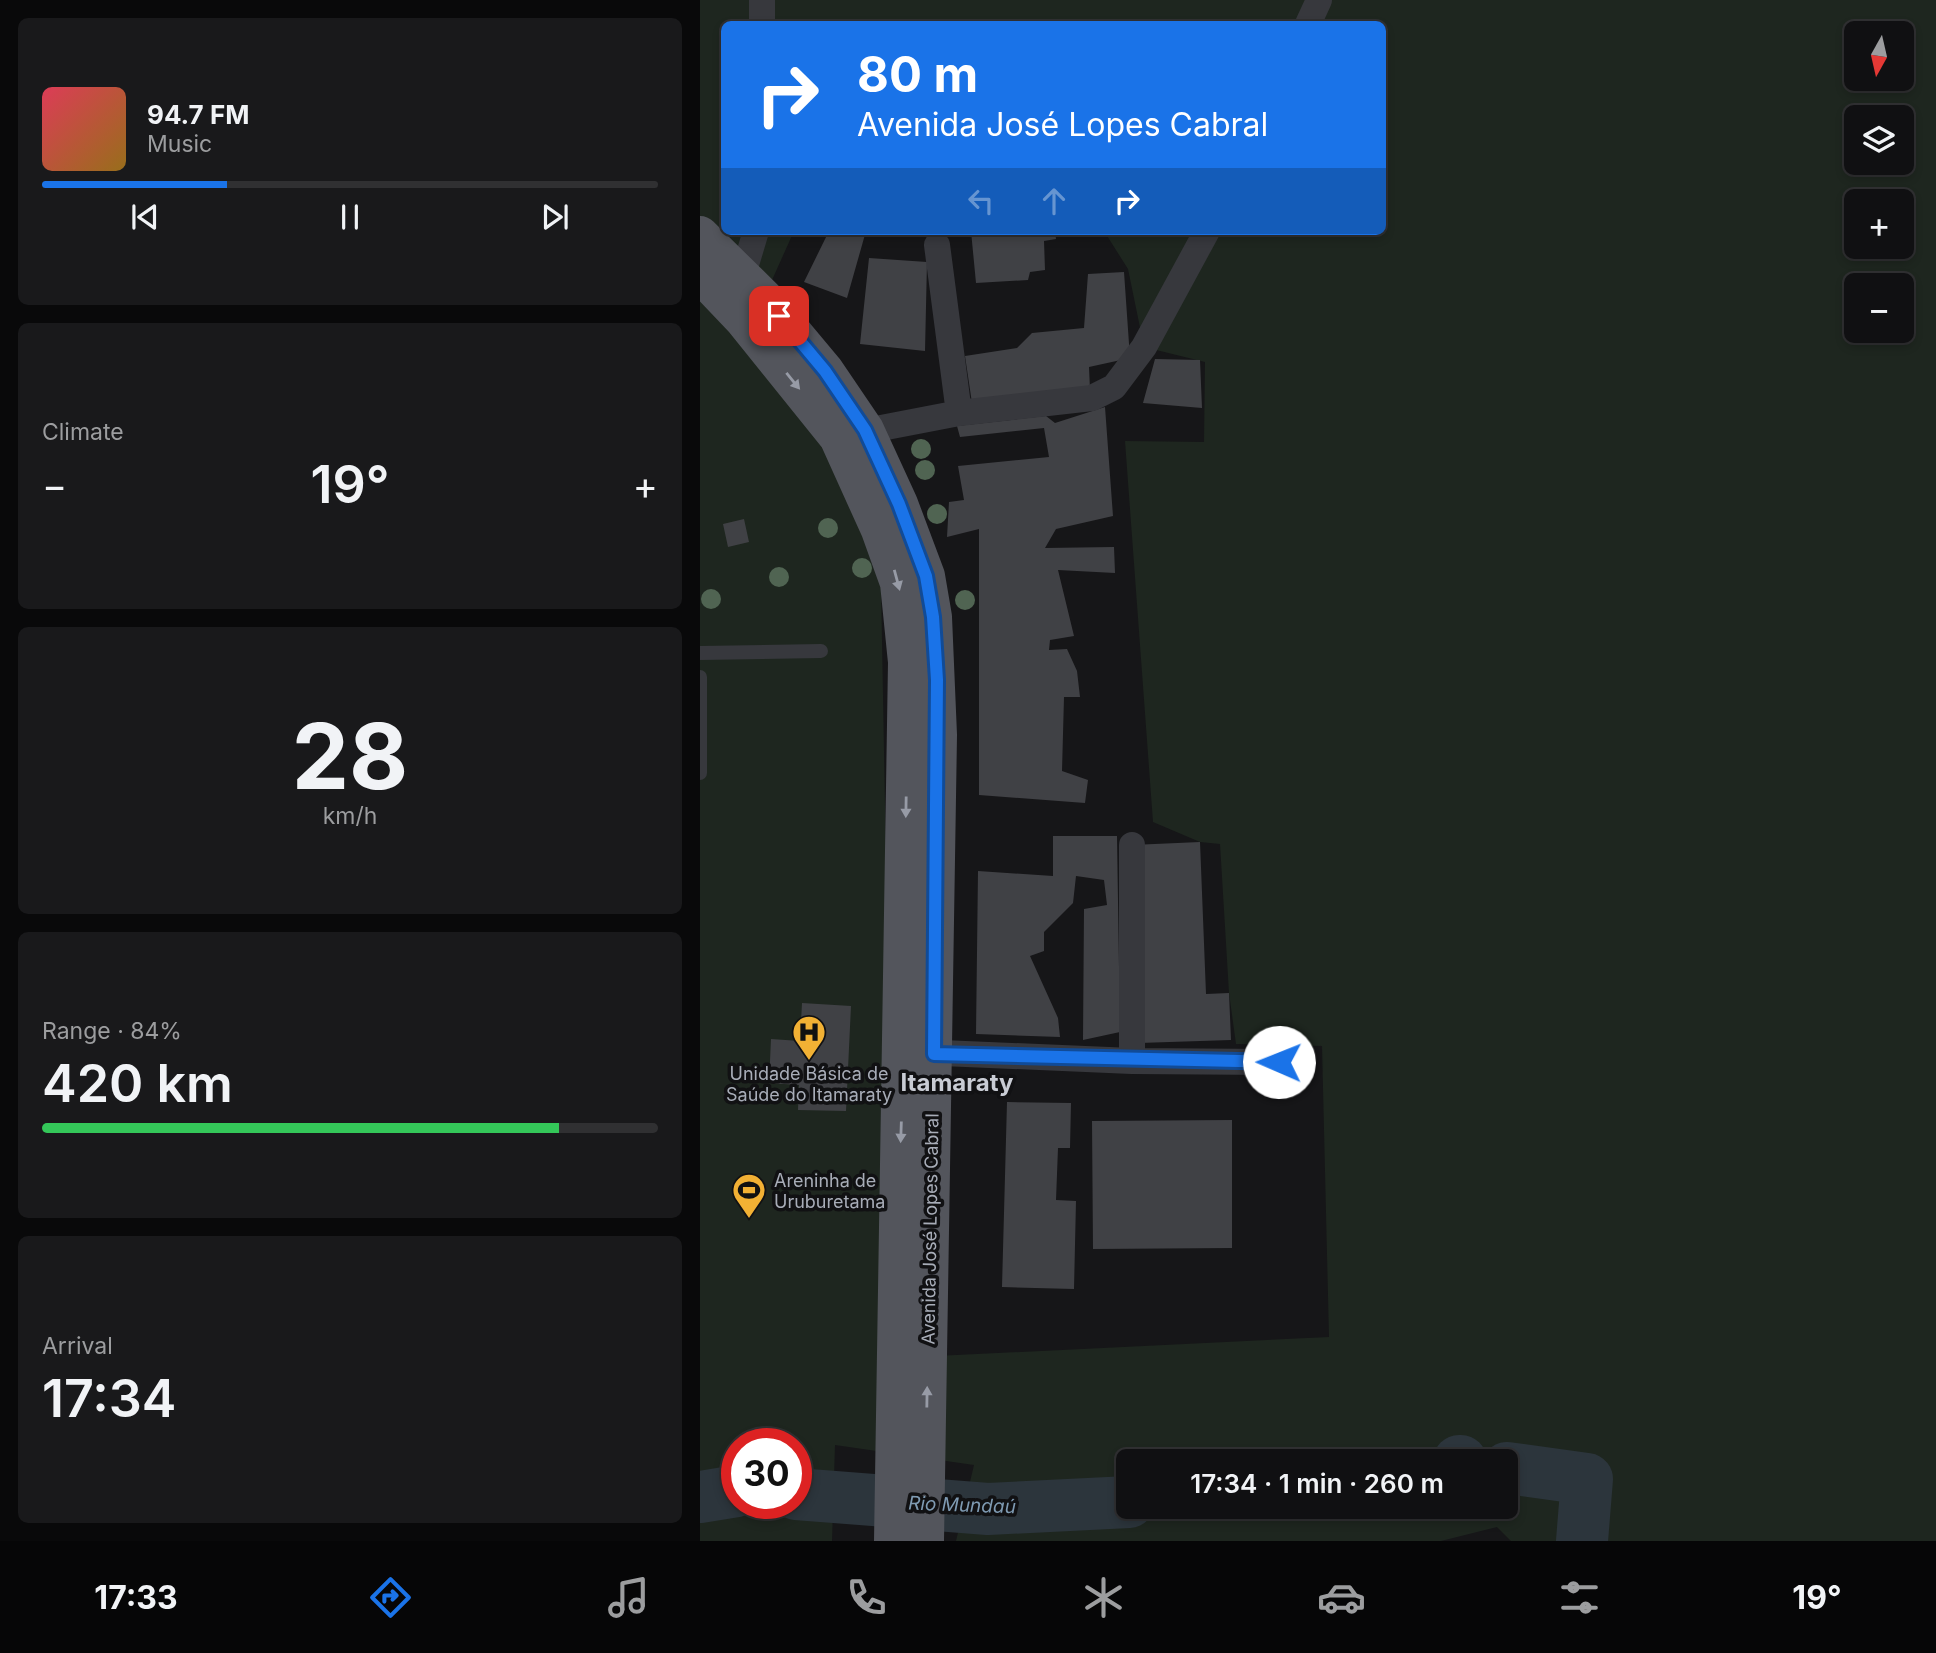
<!DOCTYPE html>
<html lang="en">
<head>
<meta charset="utf-8">
<style>
  body { margin:0; font-family:Inter,sans-serif; background:#19191b; color:#f1f3f6; height:100vh; display:flex; flex-direction:column; font-size:26px; white-space:nowrap }
  * { box-sizing:border-box; margin:0 }
  p { font-size:23px; color:#9c9d9f }
  .icon { flex:none; width:38px; height:38px; fill:none; stroke:currentColor; stroke-width:2; stroke-linecap:round; stroke-linejoin:round }
  .map { position:relative; flex:1; overflow:hidden }
  .drawer { display:flex; flex-direction:column; gap:18px; padding:18px; background:#09090a; width:700px }
  .drawer>* { flex:none }
  .banner { position:absolute; left:21px; top:21px; width:665px; height:214px; border-radius:10px; box-shadow:0 4px 10px #0003,0 0 0 2px #303032; background:#1a73e8; color:#fff; overflow:hidden }
  .needle { width:46px; rotate:188deg }
  .controls { position:absolute; left:1144px; top:21px; display:grid; gap:14px }
  .controls a { display:grid; place-items:center; width:70px; height:70px; border-radius:10px; background:#101012; box-shadow:0 4px 10px #0003,0 0 0 2px #303032; font-size:35px }
  .speed { position:absolute; left:21px; top:1428px; display:flex; gap:14px; font-size:35px; font-weight:700; text-align:center }
  .speed>* { display:grid; place-content:center; width:91px; height:91px; border-radius:50%; background:#101012; box-shadow:0 4px 10px #0003,0 0 0 2px #303032; line-height:1 }
  .speed .limit { border:10px solid #d22; background:#fff; color:#111 }
  .pin { position:absolute; display:grid; place-items:center; width:60px; height:60px; color:#fff; margin:-30px; border-radius:14px; box-shadow:0 4px 10px #0006 }
  .me { position:absolute; width:77px; margin:-38px; rotate:271deg; stroke-linejoin:round; filter:drop-shadow(0 0 5px #0008) }
  .turn { display:flex; align-items:center; gap:24px; height:147px; padding:0 21px; font-size:32px }
  .turn .icon { width:91px; height:91px; stroke-width:2.5 }
  .turn b { display:block; font-size:49px; line-height:60px }
  .lanes { display:flex; align-items:center; height:66px; padding:0 21px; background:#0003; justify-content:center; gap:35px; direction:ltr }
  .lanes .off { opacity:.35 }
  .big { font-size:52px; font-weight:600; line-height:1.1 }
  .drawer .widget { flex:1; display:flex; flex-direction:column; justify-content:center; gap:10px; min-width:0; padding:0 24px; border-radius:10px; background:#19191b }
  .drawer .dial { align-items:center; gap:0 }
  .dial b { font-size:91px; line-height:1 }
  .song { display:flex; align-items:center; gap:21px }
  .cover { width:84px; height:84px; border-radius:10px; background:linear-gradient(135deg,hsl(350 70% 55%),hsl(40 70% 35%)) }
  .played { height:7px; border-radius:4px; background:linear-gradient(90deg,#1a73e8 30%,#303032 30%) }
  .keys { display:flex; justify-content:space-around; direction:ltr }
  .heat { display:flex; justify-content:space-between; align-items:center; font-size:38px; direction:ltr }
  .charge { height:10px; border-radius:5px; background:linear-gradient(90deg,#34c759 84%,#303032 0) }
  .trip { position:absolute; left:416px; top:1449px; width:402px; height:70px; border-radius:10px; background:#101012; box-shadow:0 4px 10px #0003,0 0 0 2px #303032; font-weight:600; line-height:70px; text-align:center }
  .dock { display:flex; height:112px; justify-content:space-around; align-items:center; background:#060607; color:#9c9d9f }
  .dock .icon { width:49px; height:49px }
  .dock .current { color:#1a73e8 }
  .dock b { font-size:32px; color:#f1f3f6 }
  main { display:flex; flex:1; min-height:0 }
  .map>svg:first-child { display:block }
</style>
</head>
<body>
<main>
<section class="drawer">
<div class="widget">
<div class="song"><i class="cover"></i><div><b>94.7 FM</b><p>Music</p></div></div>
<div class="played"></div>
<div class="keys"><svg class="icon" aria-label="previous" viewBox="0 0 24 24"><path d="M18 5L8 12l10 7zM5 5v14"/></svg><svg class="icon" aria-label="pause" viewBox="0 0 24 24"><path d="M8 5v14M16 5v14"/></svg><svg class="icon" aria-label="next" viewBox="0 0 24 24"><path d="M6 5l10 7-10 7zM19 5v14"/></svg></div>
</div>
<div class="widget"><p>Climate</p>
<div class="heat"><a>−</a><b class="big">19°</b><a>+</a></div>
</div>
<div class="widget dial"><b>28</b><p>km/h</p></div>
<div class="widget"><p>Range · 84%</p><b class="big">420 km</b><div class="charge"></div></div>
<div class="widget"><p>Arrival</p><b class="big">17:34</b></div>
</section>
<div class="map">
<svg width="1236" height="1541" viewBox="0 0 1236 1541">
  <rect width="100%" height="100%" fill="#161618"/>
  <path fill="#1e261f" fill-rule="evenodd" d="M0,0H1236V1541H811L797,1527L741,1541H256L274,1465L135,1445L132,1541H0ZM24,24H682V231H404L428,269L444,347L505,362L504,442L425,441L453,822L500,842L520,844L529,993L536,1044L622,1046L629,1337L195,1358L180,530L64,298L94,231H24ZM1157,33H1202V79H1157ZM1157,117H1202V163H1157ZM1157,201H1202V247H1157ZM1157,285H1202V331H1157ZM37,1444H96V1503H37ZM429,1461H807V1507H429Z"/>
  <g fill="none" stroke-linecap="round" stroke-linejoin="round">
    <path stroke="#2c353c" stroke-width="52" d="M759,1461H761
      M807,1468L887,1479L882,1541
      M96,1494L288,1509L429,1502
      M0,1497L37,1491"/>
  </g>
  <path fill="#404145" d="M129,231H166L147,298L104,282Z
    M271,231H355L356,239L344,241L345,270L330,272L328,280L276,283Z
    M169,258L227,262L225,351L160,344Z
    M424,272L430,358L389,367L390,390L272,403L265,356L317,348L332,333L384,328L388,274Z
    M455,359L500,360L502,408L443,403Z
    M405,407L413,516L356,529L345,548L414,547L415,573L358,570L374,636L350,640L349,650L367,649L377,671L380,697H364L362,771L388,780L385,803L279,795V529L247,537L249,502L264,500L258,466L349,457L344,428L260,437L257,426L346,416L355,423Z
    M44,519L49,542L28,547L23,524Z
    M353,836H417L420,1032L383,1040L384,909L407,905L404,880L376,876L373,903L344,932V951L330,956L358,1018L360,1037L276,1034L278,871L353,876Z
    M500,842L506,994L529,993L531,1040L439,1043L432,845Z
    M102,1003L151,1006L146,1111L98,1110L99,1085L69,1083L71,1039L100,1041Z
    M307,1102L371,1103L370,1148H358L356,1200L376,1201L374,1289L302,1287Z
    M532,1120V1248L393,1249L392,1121Z"/>
  <g fill="none" stroke-linecap="round" stroke-linejoin="round">
    <path stroke="#37383d" stroke-width="14" d="M0,653L121,651
      M0,677V773"/>
    <path stroke="#37383d" stroke-width="26" d="M62,0V24
      M608,24L619,0
      M237,245L259,413
      M34,287L42,278L56,231
      M150,434L259,413L392,398L414,387L444,347L507,231
      M432,845V1061
      M219,1052L432,1061L579,1062"/>
    <path stroke="#53555c" stroke-width="38" d="M0,235L64,298L125,371L165,430L199,504L226,576L233,617L238,735L225,1541
      M0,274L43,319L138,437L180,530L199,583L207,662L193,1541"/>
  </g>
  <g fill="#506452">
    <circle cx="221" cy="449" r="10"/>
    <circle cx="225" cy="470" r="10"/>
    <circle cx="237" cy="514" r="10"/>
    <circle cx="128" cy="528" r="10"/>
    <circle cx="162" cy="568" r="10"/>
    <circle cx="79" cy="577" r="10"/>
    <circle cx="11" cy="599" r="10"/>
    <circle cx="265" cy="600" r="10"/>
  </g>
  <defs><path id="oneway-solid" d="M-6-.8H1V-3.2L6.5 0L1 3.2V.8H-6Z" transform="scale(1.75)"/></defs>
  <g fill="#979ba6">
    <use href="#oneway-solid" transform="translate(93 381) rotate(51)"/>
    <use href="#oneway-solid" transform="translate(197 580) rotate(75)"/>
    <use href="#oneway-solid" transform="translate(206 807) rotate(91)"/>
    <use href="#oneway-solid" transform="translate(201 1132) rotate(92)"/>
    <use href="#oneway-solid" transform="translate(227 1397) rotate(-89)"/>
  </g>
  <g fill="none" stroke-linecap="round" stroke-linejoin="round">
    <defs>
      <path id="route" d="M79,316L125,371L165,430L199,504L226,576L233,617L237,680L234,1054L579,1062"/>
    </defs>
    <use href="#route" stroke="#114b97" stroke-width="18"/>
    <use href="#route" stroke="#1a73e8" stroke-width="12"/>
  </g>
  <defs>
    <symbol id="hospital-pin" viewBox="-11 -11 22 30"><path d="M0 17L-7.5 6A9.5 9.5 0 1 1 7.5 6Z" fill="#f2b134" stroke="#111113"/><path d="M-5-5h3v3.5h4V-5h3V5h-3V1.5h-4V5h-3Z" fill="#111"/></symbol>
    <symbol id="stadium-pin" viewBox="-11 -11 22 30"><path d="M0 17L-7.5 6A9.5 9.5 0 1 1 7.5 6Z" fill="#f2b134" stroke="#111113"/><path d="M0-5a6.5 5 0 1 0 0 10a6.5 5 0 1 0 0-10ZM-3.5-1.8h7v3.6h-7Z" fill="#111"/></symbol>
  </defs>
  <g fill-rule="evenodd">
    <use href="#hospital-pin" x="90" y="1013" width="38" height="52"/>
    <use href="#stadium-pin" x="30" y="1171" width="38" height="52"/>
  </g>
  <g text-anchor="middle" dominant-baseline="central" stroke-width="7" stroke-linejoin="round" paint-order="stroke">
    <g font-size="18" fill="#a8adb8" stroke="#111113">
      <text x="109" y="1073">Unidade Básica de<tspan x="109" dy="21">Saúde do Itamaraty</tspan></text>
      <text x="74" y="1180" text-anchor="start">Areninha de<tspan x="74" dy="21">Uruburetama</tspan></text>
    </g>
    <g font-size="18" fill="#a8adb8" stroke="#111113">
      <text transform="translate(230 1229) rotate(-89)">Avenida José Lopes Cabral</text>
    </g>
    <g font-size="19" font-style="italic" fill="#7f9bb3" stroke="#111113">
      <text transform="translate(262 1505) rotate(2)">Rio Mundaú</text>
    </g>
    <g font-size="24" font-weight="bold" fill="#c9ccd4" stroke="#111113">
      <text x="257" y="1082">Itamaraty</text>
    </g>
  </g>
</svg>
<div class="controls">
<a><svg class="needle" viewBox="-14 -14 28 28"><path d="M0-13l5 13h-10z" fill="#e53935"/><path d="M0 13l5-13h-10z" fill="#9c9d9f"/></svg></a>
<a><svg class="icon" aria-label="layers" viewBox="0 0 24 24"><path d="M12 4l9 5-9 5-9-5zM3 14l9 5 9-5"/></svg></a>
<a>+</a>
<a>−</a>
</div>
<div class="speed"><div class="limit">30</div></div>
<div class="pin" style="left:79px;top:316px;background:#d93025"><svg class="icon" aria-label="arrive" viewBox="0 0 24 24"><path d="M6 21V4h12l-3 4 3 4H6"/></svg></div>
<svg class="me" style="left:579px;top:1062px" viewBox="-20 -20 40 40"><circle r="19" fill="#fff"/><path d="M0-13L10 11 0 6-10 11z" fill="#1a73e8"/></svg>
<div class="trip">17:34 · 1 min · 260 m</div>
<div class="banner">
<div class="turn"><svg class="icon" aria-label="right" viewBox="0 0 24 24"><path d="M7 20v-9h11M14 6l5 5-5 5"/></svg><div><b>80 m</b>Avenida José Lopes Cabral</div></div>
<div class="lanes"><svg class="icon off" aria-label="left" viewBox="0 0 24 24"><path d="M17 20v-9H6M10 6l-5 5 5 5"/></svg><svg class="icon off" aria-label="ahead" viewBox="0 0 24 24"><path d="M12 20V5M6 11l6-6 6 6"/></svg><svg class="icon" aria-label="right" viewBox="0 0 24 24"><path d="M7 20v-9h11M14 6l5 5-5 5"/></svg></div>
</div>
</div>
</main>
<nav class="dock">
<b>17:33</b>
<svg class="icon current" aria-label="directions" viewBox="0 0 24 24"><path d="M12 3l9 9-9 9-9-9zM9 14v-3h6M13 9l2 2-2 2"/></svg>
<svg class="icon" aria-label="music" viewBox="0 0 24 24"><path d="M9 18V5l10-2v13"/><circle cx="6" cy="18" r="3"/><circle cx="16" cy="16" r="3"/></svg>
<svg class="icon" aria-label="phone" viewBox="0 0 24 24"><path d="M5 4h4l2 5-3 2q2 4 5 5l2-3 5 2v4C11 20 4 13 5 4z"/></svg>
<svg class="icon" aria-label="climate" viewBox="0 0 24 24"><path d="M12 3v18M4 7l16 10M4 17L20 7"/></svg>
<svg class="icon" aria-label="car" viewBox="0 0 24 24"><path d="M5 17H2v-5l4-1 3-4h7l3 4 3 1v5h-3M9 17h6M6 11h13"/><circle cx="7" cy="17" r="2"/><circle cx="17" cy="17" r="2"/></svg>
<svg class="icon" aria-label="filters" viewBox="0 0 24 24"><path d="M4 7h16M4 17h16"/><circle cx="9" cy="7" r="2"/><circle cx="15" cy="17" r="2"/></svg>
<b>19°</b>
</nav>
</body>
</html>
